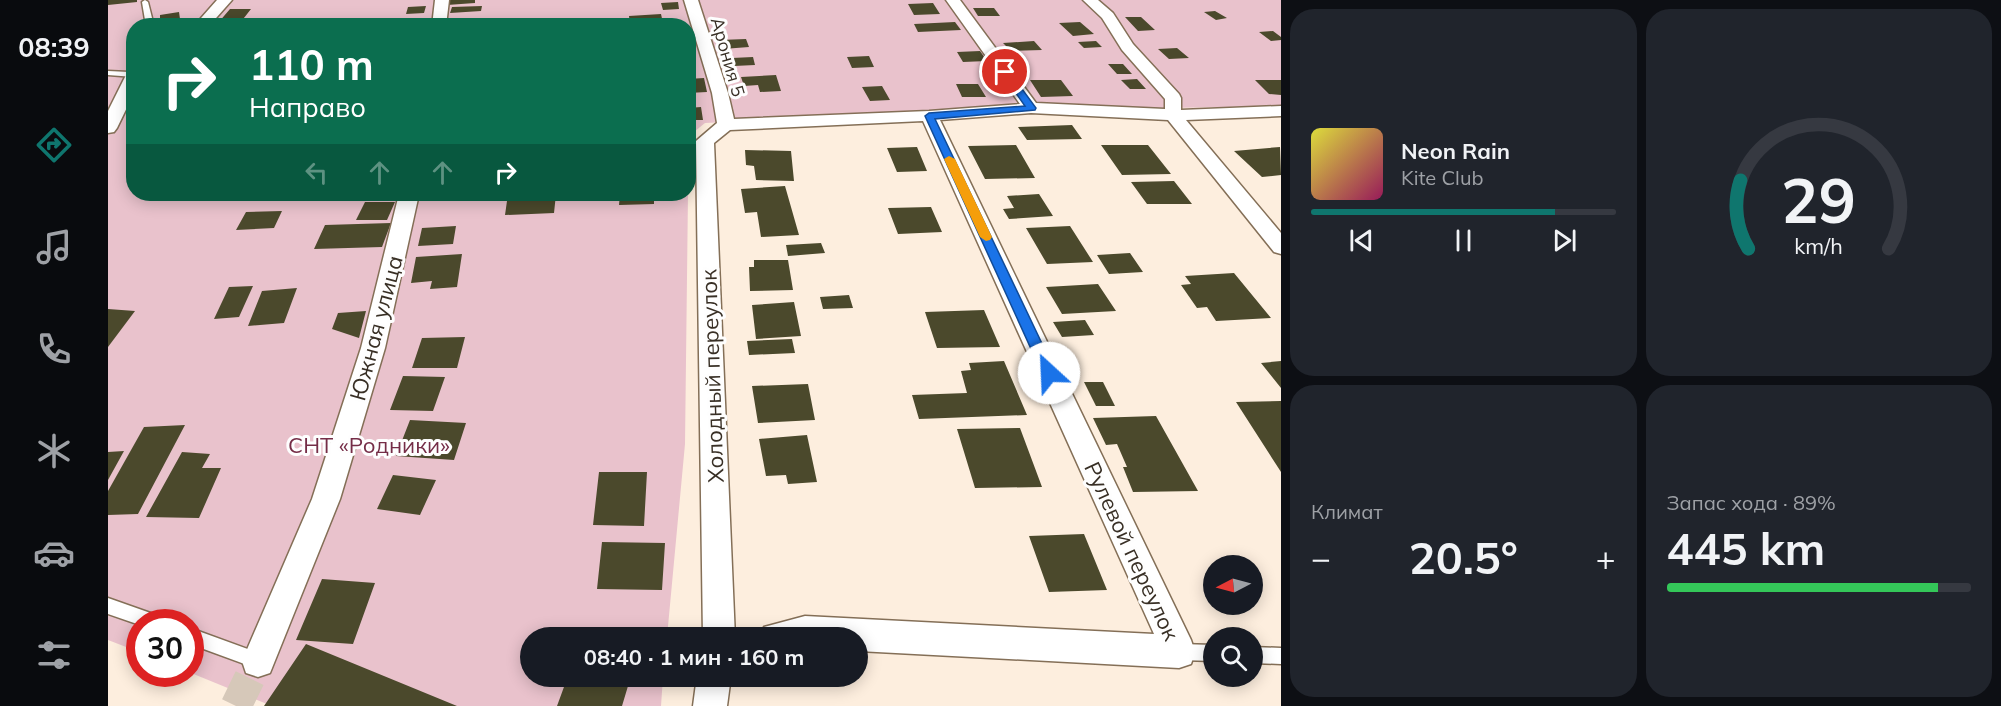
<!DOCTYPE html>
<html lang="ru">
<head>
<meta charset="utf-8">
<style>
  body { margin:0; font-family:Mulish,sans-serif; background:#20242c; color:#f1f3f6; height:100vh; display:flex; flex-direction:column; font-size:22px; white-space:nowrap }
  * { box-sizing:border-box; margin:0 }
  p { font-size:20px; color:#9ea1a6 }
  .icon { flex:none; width:33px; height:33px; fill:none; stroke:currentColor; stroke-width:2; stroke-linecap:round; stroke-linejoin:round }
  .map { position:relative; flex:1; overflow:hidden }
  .drawer { display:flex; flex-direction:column; gap:9px; padding:9px; background:#0d0f14; width:720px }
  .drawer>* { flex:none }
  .hud { position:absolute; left:18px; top:18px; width:570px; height:183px; border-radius:24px; box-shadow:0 3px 15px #0003; background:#0b6e4f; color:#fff; overflow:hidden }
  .needle { width:39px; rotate:264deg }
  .buttons { position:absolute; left:1095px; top:555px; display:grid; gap:12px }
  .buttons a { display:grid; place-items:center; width:60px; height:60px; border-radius:50%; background:#171b24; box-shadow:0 3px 15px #0003; font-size:30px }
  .speed { position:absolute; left:18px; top:609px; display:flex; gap:12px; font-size:30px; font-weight:700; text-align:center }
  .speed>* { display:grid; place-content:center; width:78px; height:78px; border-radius:50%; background:#171b24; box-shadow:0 3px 15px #0003; line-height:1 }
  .speed .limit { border:9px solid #d22; background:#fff; color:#111 }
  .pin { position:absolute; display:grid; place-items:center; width:51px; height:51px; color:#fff; margin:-26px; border:3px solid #fff; border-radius:50%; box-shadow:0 2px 6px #0007 }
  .me { position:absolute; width:66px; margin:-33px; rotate:335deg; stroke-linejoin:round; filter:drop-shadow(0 0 4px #0008) }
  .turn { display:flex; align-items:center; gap:21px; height:126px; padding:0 24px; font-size:27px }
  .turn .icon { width:78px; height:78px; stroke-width:2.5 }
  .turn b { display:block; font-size:42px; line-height:51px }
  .lanes { display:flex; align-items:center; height:57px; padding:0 24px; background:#0003; justify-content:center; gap:30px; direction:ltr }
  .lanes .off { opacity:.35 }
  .big { font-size:45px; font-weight:700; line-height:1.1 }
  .drawer .tile { flex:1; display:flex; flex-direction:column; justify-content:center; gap:9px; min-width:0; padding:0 21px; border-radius:24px; background:#20242c }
  .drawer .dial { align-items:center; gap:0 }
  .dial svg { height:156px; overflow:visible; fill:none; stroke:#363941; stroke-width:7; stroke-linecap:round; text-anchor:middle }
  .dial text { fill:#f1f3f6; stroke:none }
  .song { display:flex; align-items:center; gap:18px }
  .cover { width:72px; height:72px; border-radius:9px; background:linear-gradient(135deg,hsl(60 70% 55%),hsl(330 70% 35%)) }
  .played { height:6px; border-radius:3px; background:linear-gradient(90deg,#0f766e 80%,#363941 80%) }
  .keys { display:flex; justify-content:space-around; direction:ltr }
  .heat { display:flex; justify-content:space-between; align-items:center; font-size:33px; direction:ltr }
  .charge { height:9px; border-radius:4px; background:linear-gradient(90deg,#34c759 89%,#363941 0) }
  .drawer .tiles { flex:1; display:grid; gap:9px; grid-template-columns:repeat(2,1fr) }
  .trip { position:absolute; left:412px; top:627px; width:348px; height:60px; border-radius:30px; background:#171b24; box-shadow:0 3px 15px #0003; font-weight:700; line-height:60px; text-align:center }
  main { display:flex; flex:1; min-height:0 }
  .tabs { display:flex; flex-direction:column; width:108px; justify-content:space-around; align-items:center; background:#090b0e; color:#9ea1a6 }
  .tabs .icon { width:42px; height:42px }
  .tabs .on { color:#0f766e }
  .tabs b { font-size:27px; color:#f1f3f6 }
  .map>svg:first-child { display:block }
</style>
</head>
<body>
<main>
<nav class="tabs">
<b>08:39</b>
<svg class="icon on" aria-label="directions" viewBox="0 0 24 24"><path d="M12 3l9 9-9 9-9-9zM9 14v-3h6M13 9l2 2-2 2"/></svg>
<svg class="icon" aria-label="music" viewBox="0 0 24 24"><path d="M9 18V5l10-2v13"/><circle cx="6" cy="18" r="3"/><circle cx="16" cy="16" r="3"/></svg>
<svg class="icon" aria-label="phone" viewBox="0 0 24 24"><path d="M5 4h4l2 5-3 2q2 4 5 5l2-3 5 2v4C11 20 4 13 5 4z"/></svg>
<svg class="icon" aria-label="climate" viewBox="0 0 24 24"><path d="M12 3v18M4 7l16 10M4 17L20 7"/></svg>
<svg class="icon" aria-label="car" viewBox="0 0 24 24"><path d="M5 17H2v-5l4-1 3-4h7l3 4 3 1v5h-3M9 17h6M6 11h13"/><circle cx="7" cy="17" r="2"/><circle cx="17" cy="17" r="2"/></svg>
<svg class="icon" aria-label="filters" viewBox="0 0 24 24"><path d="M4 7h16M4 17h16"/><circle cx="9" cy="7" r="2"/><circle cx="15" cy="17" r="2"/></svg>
</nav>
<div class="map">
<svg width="1173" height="706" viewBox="0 0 1173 706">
  <rect width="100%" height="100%" fill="#fdeede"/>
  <path fill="#e9c2cc" d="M0,0H1173V106L823,112L597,123L581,136V183L580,26H26V194H580L577,444L559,637L423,638V676L555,677L553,706H164L83,673L82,622H32L31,652L0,640Z"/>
  <path fill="#4b492c" d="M0,0H29V2L0,5Z
    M340,0H367V3L339,5Z
    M570,2L571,9L555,10L553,3Z
    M825,3L832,14L806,15L800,4Z
    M318,6L316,13L298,14L300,7Z
    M374,6L373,11L342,13L344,7Z
    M865,8H886L892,16H870Z
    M122,9H143L132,23H110Z
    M1107,11L1119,18L1108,20L1096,12Z
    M71,12L72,19L52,23V15Z
    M553,14L555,23L522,25L521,16Z
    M1017,17H1033L1047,30L1030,31Z
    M847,22L853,30L810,32L806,24Z
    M972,22L986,34L965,36L951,23Z
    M1165,31L1173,37V40L1163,41L1151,32Z
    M638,39L641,47L615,49L612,40Z
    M926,41L934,50L903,51L895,43Z
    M988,41L994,47L976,48L970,42Z
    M1069,48L1081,58L1061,59L1050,49Z
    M872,51L879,61L855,62L849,52Z
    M761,56L766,67L744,68L739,57Z
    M645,57L647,65L626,66L624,58Z
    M1000,64H1015L1024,74H1009Z
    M668,75L673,91L652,92L650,85L636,86L633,77Z
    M596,78L599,92L580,93V79Z
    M1029,79L1038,89H1022L1013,80Z
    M922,80H953L965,96L933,97Z
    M1147,80H1173V95L1161,94Z
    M848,84H870L878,97H854Z
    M774,86L782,100L762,101L754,87Z
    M593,107L595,120H580V108Z
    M964,125L974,139L919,140L910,127Z
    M908,145L927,178L877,179L860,146Z
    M993,145H1040L1063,174L1014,175Z
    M809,147L819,171L789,172L779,148Z
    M1172,147L1173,175L1154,177L1126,151Z
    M637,150L683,151L686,181L648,180L646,166L638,165Z
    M1066,181L1084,204H1039L1023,182Z
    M677,186L691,235L653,237L649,212L637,213L633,189Z
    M328,194H368V197L327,199Z
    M400,194H448L446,213L397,215Z
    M512,194H546V204L511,205Z
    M931,194L945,216L901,219L895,209L906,208L899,196Z
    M257,202H287L279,220H248Z
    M823,207L834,232L790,234L780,208Z
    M174,211L166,228L128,230L138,212Z
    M283,223L274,247L206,249L217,225Z
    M348,226L345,244L310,246L314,228Z
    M962,226L985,262L939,264L918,228Z
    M713,243L717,253L680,256L678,245Z
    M1022,253L1035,272L1001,274L989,255Z
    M354,254L349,287L322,289L324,281L303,283L308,257Z
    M646,260H680L685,290L642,291L641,267H646Z
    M1126,273L1163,318L1108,321L1099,307L1089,308L1073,285L1083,284L1077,276Z
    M990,284L1008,311L954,314L938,287Z
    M145,286L131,317L106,319L121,287Z
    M189,288L176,323L140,326L154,291Z
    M741,295L745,308L715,309L712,297Z
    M686,302L693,336L648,339L644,305Z
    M0,309L27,311L0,347Z
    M876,310L892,347L829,348L817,312Z
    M258,311L251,338L224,329L230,313Z
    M977,320L986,335L954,337L945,322Z
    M357,337L349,368H304L314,338Z
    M684,339L687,353L641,355L639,341Z
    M896,361L919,415L811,419L804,395L859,393L853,371L863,370L861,363Z
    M1173,361V388L1153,363Z
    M295,376L337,377L325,411L282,410Z
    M976,382H995L1007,406H988Z
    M700,384L707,420L650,423L644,386Z
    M1173,401V472L1128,402Z
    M1048,416L1090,491L1025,492L1015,467H1019L1009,444L998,445L985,418Z
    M302,420L358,423L346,460L288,456Z
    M77,425L30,514L0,515V491L36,427Z
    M912,428L934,487L867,488L849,429Z
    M699,435L709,482L680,484L678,475L658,476L651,439Z
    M16,451L0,480V452Z
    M74,452L102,454L94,468H113L91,518L38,517Z
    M491,472H539L536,526L485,525Z
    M285,475L328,480L312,515L269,509Z
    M976,534L999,590L941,592L921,536Z
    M494,542L557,543L554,590L489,589Z
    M214,579L267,583L245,644L188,640Z
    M198,644L349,706H156Z
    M460,676H523L514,706H449Z"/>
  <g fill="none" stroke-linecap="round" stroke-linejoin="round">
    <path stroke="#d6c8b9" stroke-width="31" stroke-dasharray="31 15" stroke-linecap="butt" d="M128,706L150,661"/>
    <defs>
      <path id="service" d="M37,0L40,2L46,26H38L34,2Z
        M23,59H26V77L0,75V71L21,72L20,64Z
        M0,598L51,616L53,622H32V625L0,614Z
        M82,628L156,655L158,661L156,667L150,669L82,644Z
        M1072,644L1106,645V661L1072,660L1066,658L1064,652L1066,646Z
        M1144,647L1173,648V664L1144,663Z"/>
      <path id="minor" d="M109,0H124L101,26H86Z
        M327,0H341L338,26H324Z
        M576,0H590L620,93L626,119L821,111L912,104L838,0H852L928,103L1057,109V99L1014,50L994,18L975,0H990L1005,13L1025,44L1071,94L1073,98V110L1173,106V116L1078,120L1173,233V254L1166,252L1060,120L923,113L832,120L1083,640L1087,652L1083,664L1071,668L750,651V638H651L656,627L697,616L1046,634L815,121L622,130L606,143L627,638H595L588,141L609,123L604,93Z
        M26,70V93L9,128L6,132L0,133V111L18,75Z
        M291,194H311L277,348L232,499L162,673L150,677L138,673L134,661L204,499L253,348Z
        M589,676H623L619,706H585Z"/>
    </defs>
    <use href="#service" stroke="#846f57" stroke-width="3"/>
    <use href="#minor" stroke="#846f57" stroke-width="3"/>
    <use href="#service" fill="#fff" fill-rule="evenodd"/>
    <use href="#minor" fill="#fff" fill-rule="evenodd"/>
  </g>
  <path fill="#1a73e8" stroke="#114b97" stroke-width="1.5" d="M894,70H900L928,108L927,110L827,119L948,373L941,379L934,373L817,116L821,113L917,106L893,72Z"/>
  <path fill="#f59e0b" d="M841,156L847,159L884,237L882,240L878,241L872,237L836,159Z"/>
  <g text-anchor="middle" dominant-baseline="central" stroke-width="6" stroke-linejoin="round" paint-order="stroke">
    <g font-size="18" fill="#382f25" stroke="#fefefe">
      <text transform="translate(620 57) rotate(74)">Арония 5</text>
    </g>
    <g font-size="22" fill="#382f25" stroke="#fefefe">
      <text transform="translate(268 328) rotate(-75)">Южная улица</text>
      <text transform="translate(604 376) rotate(-92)">Холодный переулок</text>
      <text transform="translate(1024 551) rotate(65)">Рулевой переулок</text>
    </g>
    <g font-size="22" fill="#752d47" stroke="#fefefe">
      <text x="261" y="445">СНТ «Родники»</text>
    </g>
  </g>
</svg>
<div class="buttons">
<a><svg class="needle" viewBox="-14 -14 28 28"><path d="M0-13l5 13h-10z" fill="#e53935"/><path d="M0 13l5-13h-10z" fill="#9ea1a6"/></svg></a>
<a><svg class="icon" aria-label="search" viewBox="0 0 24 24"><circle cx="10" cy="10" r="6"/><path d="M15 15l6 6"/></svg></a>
</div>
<div class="speed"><div class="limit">30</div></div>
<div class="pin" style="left:897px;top:72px;background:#d93025"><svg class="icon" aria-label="arrive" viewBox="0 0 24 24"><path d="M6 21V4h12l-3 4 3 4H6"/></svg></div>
<svg class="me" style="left:941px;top:373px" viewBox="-20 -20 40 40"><circle r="19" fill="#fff"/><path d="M0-13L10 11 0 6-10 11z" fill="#1a73e8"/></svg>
<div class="trip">08:40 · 1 мин · 160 m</div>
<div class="hud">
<div class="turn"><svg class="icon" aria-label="right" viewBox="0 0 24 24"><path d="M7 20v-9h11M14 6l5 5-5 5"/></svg><div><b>110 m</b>Направо</div></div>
<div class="lanes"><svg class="icon off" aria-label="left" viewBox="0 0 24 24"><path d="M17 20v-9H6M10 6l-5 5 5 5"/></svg><svg class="icon off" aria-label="ahead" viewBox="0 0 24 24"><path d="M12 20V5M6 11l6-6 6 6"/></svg><svg class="icon off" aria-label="ahead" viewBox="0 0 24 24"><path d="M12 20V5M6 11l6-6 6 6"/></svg><svg class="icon" aria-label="right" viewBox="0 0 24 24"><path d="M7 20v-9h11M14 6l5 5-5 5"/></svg></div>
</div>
</div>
<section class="drawer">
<div class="tiles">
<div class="tile">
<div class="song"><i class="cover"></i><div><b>Neon Rain</b><p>Kite Club</p></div></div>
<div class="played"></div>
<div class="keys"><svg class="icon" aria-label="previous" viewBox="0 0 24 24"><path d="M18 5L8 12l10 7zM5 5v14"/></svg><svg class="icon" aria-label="pause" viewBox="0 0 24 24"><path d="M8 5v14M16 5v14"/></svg><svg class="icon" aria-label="next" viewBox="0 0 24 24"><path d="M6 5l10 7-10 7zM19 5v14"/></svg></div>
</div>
<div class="tile dial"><svg viewBox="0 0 100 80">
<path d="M14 69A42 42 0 1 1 86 69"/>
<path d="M14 69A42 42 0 0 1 10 34" stroke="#0f766e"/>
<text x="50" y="56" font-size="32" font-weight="700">29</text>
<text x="50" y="72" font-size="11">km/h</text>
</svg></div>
<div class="tile"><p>Климат</p>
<div class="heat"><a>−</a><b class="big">20.5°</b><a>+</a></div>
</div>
<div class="tile"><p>Запас хода · 89%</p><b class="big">445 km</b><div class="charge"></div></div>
</div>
</section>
</main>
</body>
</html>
